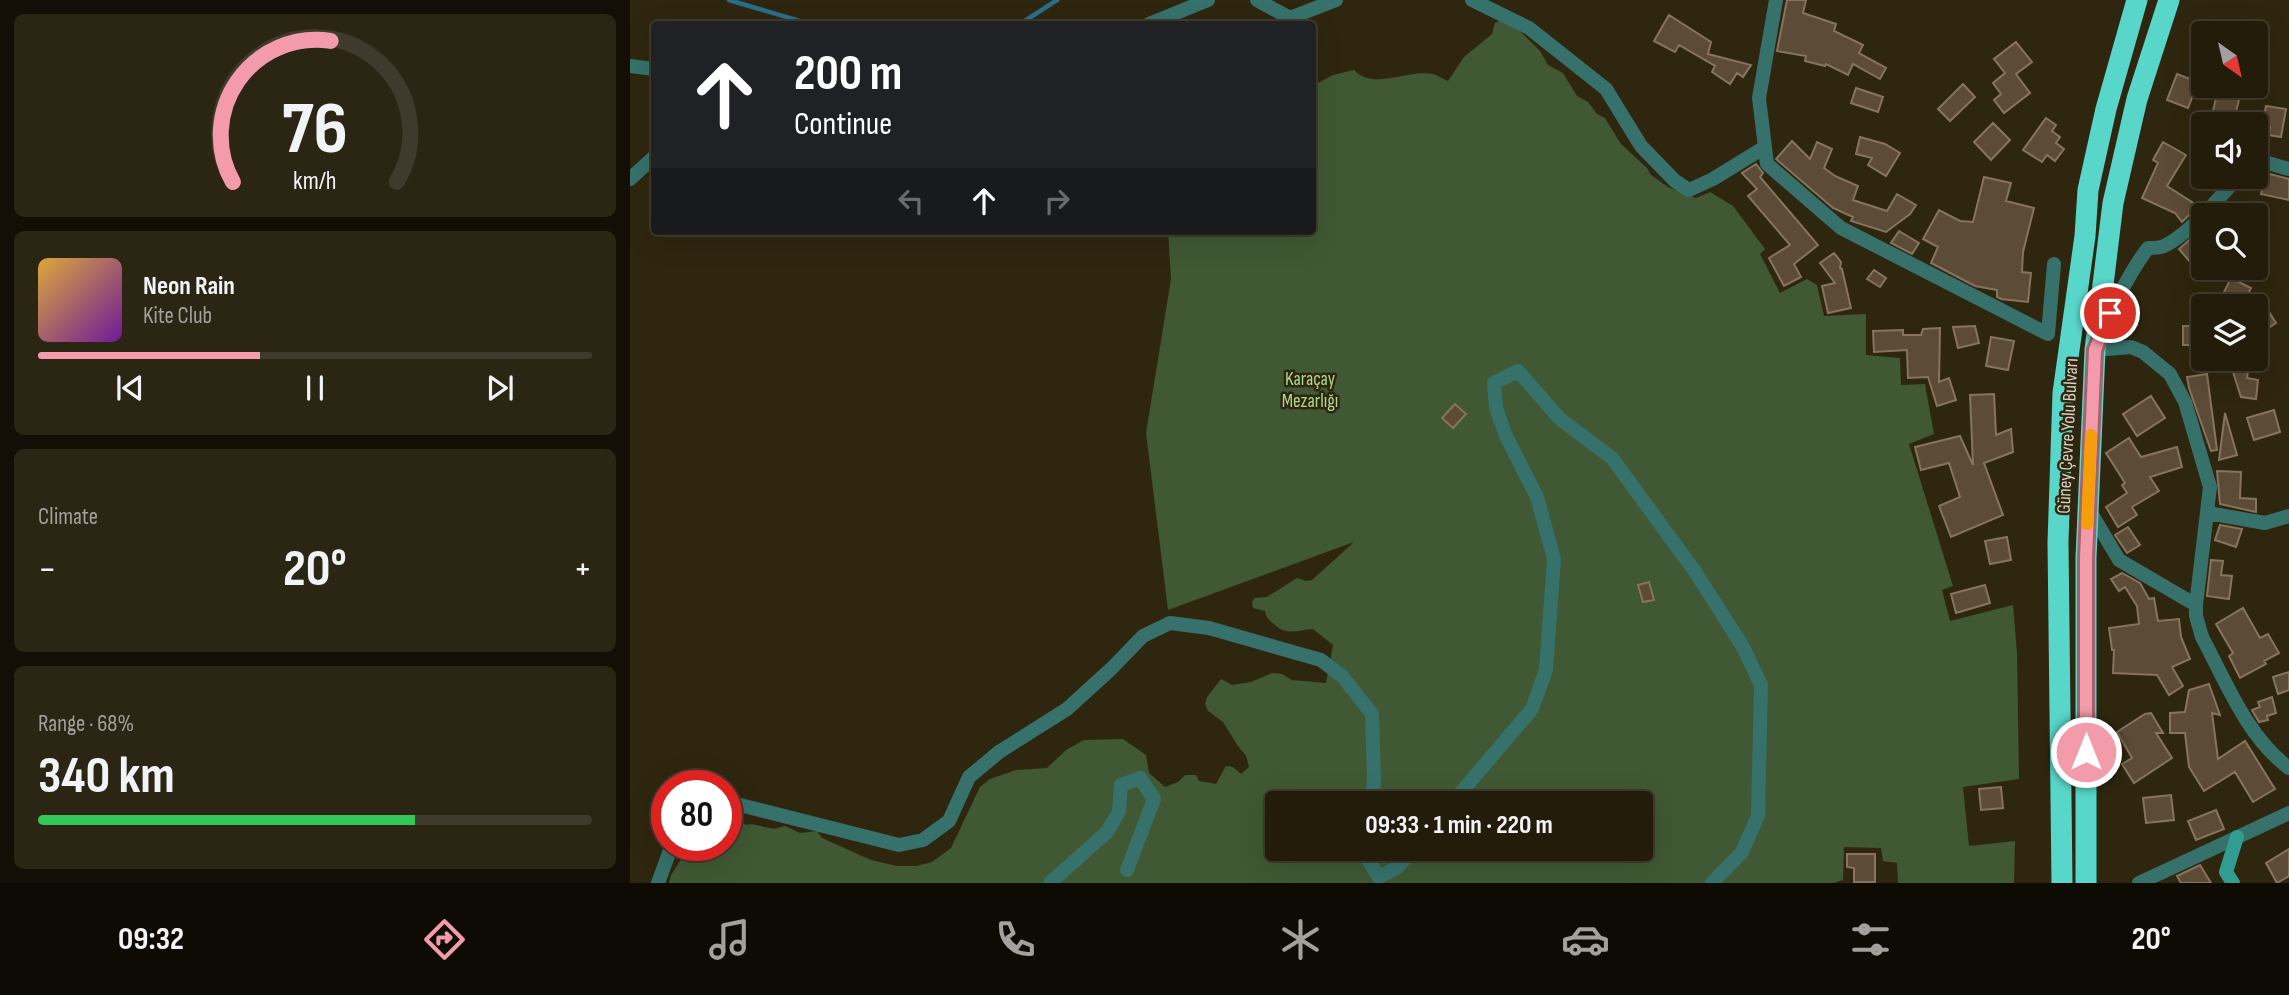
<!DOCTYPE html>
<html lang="en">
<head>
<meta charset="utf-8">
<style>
  body { margin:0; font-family:"Sofia Sans Condensed",sans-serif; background:#2b2514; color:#f1f3f6; height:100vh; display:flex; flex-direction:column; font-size:26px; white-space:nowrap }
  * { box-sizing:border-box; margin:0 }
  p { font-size:23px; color:#a3a19d }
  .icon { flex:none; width:38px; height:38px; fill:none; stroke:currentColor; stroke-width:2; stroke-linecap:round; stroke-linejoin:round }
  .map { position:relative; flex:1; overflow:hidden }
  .drawer { display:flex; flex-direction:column; gap:14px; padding:14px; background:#130f06; width:630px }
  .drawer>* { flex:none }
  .banner { position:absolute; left:21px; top:21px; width:665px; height:214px; border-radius:7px; box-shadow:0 7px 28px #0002,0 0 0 2px #403a2c; background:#202124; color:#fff; overflow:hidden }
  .needle { width:46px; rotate:146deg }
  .tools { position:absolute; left:1561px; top:21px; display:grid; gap:14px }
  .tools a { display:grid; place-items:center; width:77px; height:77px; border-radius:7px; background:#231c0b; box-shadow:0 7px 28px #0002,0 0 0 2px #403a2c; font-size:35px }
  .speed { position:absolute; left:21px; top:770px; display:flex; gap:14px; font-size:35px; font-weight:700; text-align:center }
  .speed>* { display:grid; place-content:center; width:91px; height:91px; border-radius:50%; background:#231c0b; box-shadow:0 7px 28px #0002,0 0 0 2px #403a2c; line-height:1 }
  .speed .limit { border:10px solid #d22; background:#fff; color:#111 }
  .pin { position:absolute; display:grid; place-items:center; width:60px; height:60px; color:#fff; margin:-30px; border:4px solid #fff; border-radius:50%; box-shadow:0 2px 7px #0007 }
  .me { position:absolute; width:77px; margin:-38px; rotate:0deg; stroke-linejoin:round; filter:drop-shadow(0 0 5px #0008) }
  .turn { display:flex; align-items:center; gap:24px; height:147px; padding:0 28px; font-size:32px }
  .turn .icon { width:91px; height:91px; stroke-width:2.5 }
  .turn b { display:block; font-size:49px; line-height:60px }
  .lanes { display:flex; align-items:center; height:66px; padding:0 28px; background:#0003; justify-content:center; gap:35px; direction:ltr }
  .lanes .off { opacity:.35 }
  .big { font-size:52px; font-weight:700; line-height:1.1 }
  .drawer .widget { flex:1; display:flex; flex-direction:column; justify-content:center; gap:10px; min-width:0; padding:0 24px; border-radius:10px; background:#2b2514 }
  .drawer .dial { align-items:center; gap:0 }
  .dial svg { height:182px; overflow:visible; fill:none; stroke:#403a2c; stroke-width:7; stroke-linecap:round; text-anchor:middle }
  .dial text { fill:#f1f3f6; stroke:none }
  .song { display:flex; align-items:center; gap:21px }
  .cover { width:84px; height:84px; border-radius:10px; background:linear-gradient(135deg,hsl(40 70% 55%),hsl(280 70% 35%)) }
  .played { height:7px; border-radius:4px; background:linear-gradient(90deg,#f39aab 40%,#403a2c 40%) }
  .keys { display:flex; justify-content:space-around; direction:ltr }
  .heat { display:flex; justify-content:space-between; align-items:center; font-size:38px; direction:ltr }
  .charge { height:10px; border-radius:5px; background:linear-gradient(90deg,#34c759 68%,#403a2c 0) }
  .trip { position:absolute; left:635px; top:791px; width:388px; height:70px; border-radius:7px; background:#231c0b; box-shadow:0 7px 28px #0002,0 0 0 2px #403a2c; font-weight:700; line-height:70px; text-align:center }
  .tabs { display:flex; height:112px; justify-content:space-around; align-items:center; background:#0e0b04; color:#a3a19d }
  .tabs .icon { width:49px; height:49px }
  .tabs .selected { color:#f39aab }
  .tabs b { font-size:32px; color:#f1f3f6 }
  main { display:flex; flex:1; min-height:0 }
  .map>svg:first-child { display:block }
</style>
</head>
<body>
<main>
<section class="drawer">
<div class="widget dial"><svg viewBox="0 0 100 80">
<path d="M14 69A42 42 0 1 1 86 69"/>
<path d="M14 69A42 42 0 0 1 57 7" stroke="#f39aab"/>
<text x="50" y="56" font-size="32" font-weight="700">76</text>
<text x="50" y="72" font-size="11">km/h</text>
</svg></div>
<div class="widget">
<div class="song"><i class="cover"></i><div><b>Neon Rain</b><p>Kite Club</p></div></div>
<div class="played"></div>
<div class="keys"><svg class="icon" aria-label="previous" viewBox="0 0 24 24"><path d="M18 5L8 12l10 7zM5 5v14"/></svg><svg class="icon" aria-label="pause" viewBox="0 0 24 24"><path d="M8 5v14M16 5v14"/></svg><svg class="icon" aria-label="next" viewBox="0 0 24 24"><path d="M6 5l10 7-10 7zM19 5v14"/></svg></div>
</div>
<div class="widget"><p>Climate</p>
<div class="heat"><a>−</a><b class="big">20°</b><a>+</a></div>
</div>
<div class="widget"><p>Range · 68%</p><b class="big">340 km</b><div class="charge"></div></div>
</section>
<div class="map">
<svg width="1659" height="883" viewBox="0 0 1659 883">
  <rect width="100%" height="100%" fill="#2f260f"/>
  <path fill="#405834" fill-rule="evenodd" d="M870,20L884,25L910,51L918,65L933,73L947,96L958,102L967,114L975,118L991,144L1017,168L1021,175L1038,187L1066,198L1080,192L1103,206L1135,249L1130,254L1150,293L1177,279L1187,285L1194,316L1236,314V355L1270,358L1271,385L1295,384L1304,434L1279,444L1323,586L1312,590L1320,621L1383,605L1387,653L1389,779L1333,787L1339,846L1385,841L1384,883H1268L1267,863L1253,861L1251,848L1214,847L1213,880L1204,883H39L41,875L60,845H96V822L106,818L116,825L121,824L144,829L155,826L170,833L187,831L192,838L241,860L267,866H286L302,862L321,848L350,787L360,779L386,770L417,768L436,750L454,740L493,739L516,755L519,773L535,787L548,782L555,775H566L569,781L586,784L596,766L603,767L611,774L619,767L616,756L608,746L593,722L578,711L575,704L577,697L591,679L602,685L621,682L642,673L652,674L662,680L696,683L703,645L683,629C668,630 657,636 645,625C639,620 636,618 635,611L623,608L622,602L625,598L637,597L667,578L676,581L682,580L724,542L538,610L516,433L541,279L538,231H682V87L684,85L703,75L724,70C744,91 777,69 802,74C808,75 813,79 818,81L834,57L862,34L865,23ZM648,803H1012V849H648Z"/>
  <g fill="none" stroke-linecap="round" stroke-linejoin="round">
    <path stroke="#2a6d8b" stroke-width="4.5" d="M99,0L180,24
      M390,24L427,0"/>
  </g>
  <path fill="#5c4b37" stroke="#86745e" stroke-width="2" d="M1157,0H1176L1173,13L1206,24L1204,31L1233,45L1229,53L1256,68L1250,79L1223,64L1218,75L1196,64L1195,66L1175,61L1176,56L1147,51Z
    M1039,15L1081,42L1078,54L1121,65L1113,77L1107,73L1100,84L1082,72L1085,66L1049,45L1045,52L1024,41Z
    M1386,42L1402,62L1386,74L1400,93L1374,113L1364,100L1371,94L1363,83L1375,73L1364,59Z
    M1547,74L1568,82L1558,108L1537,100Z
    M1333,84L1345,97L1320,121L1308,109Z
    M1589,86L1612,88L1604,120L1582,115Z
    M1226,88L1253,97L1248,112L1221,103Z
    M1636,106L1656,109L1651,137L1638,135L1640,127L1632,125Z
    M1416,118L1426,125L1422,131L1430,137L1426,143L1434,149L1425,161L1417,155L1412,162L1393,150Z
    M1363,123L1380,140L1361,160L1344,142Z
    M1230,137L1255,144L1270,153L1256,176L1238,165L1242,158L1226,154Z
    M1162,141L1180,159L1187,142L1202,149L1194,168L1205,176L1228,186L1223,200L1257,211L1267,194L1286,205L1280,214L1256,232L1221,221L1223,217L1203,208L1146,159Z
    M1533,142L1556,155L1537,186L1568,206L1552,222L1545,213L1512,198L1528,163L1523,160Z
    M1126,164L1133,173L1130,177L1188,245L1164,264L1171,277L1154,286L1139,258L1160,245L1118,196L1127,189L1112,173Z
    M1636,173L1659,179V200L1631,194Z
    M1354,177L1381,183L1376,201L1404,208L1393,252L1392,272L1401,273L1398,302L1371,299L1367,297V290L1345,286L1301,263L1308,247L1293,239L1309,210L1330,221L1343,222Z
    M1566,177H1594L1584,190Z
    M1573,228V253L1561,263L1549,249Z
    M1269,231L1289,243L1282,254L1261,243Z
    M1204,253L1211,262L1210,268L1212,269L1221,308L1198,313L1192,286L1205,283L1190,263Z
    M1244,270L1256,278L1250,287L1237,279Z
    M1601,278L1621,288L1612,306H1587Z
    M1634,304L1646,323L1626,336V309Z
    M1345,326L1349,343L1328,348L1323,327Z
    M1553,326H1573V345H1553Z
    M1310,328L1309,382L1319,378L1326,400L1307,406L1298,377L1278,378L1277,350L1244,352L1243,331L1273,330V335H1291L1293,329Z
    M1361,337L1384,341L1378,370L1356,366Z
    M1602,369L1618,371L1617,378L1628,380L1626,399L1611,397Z
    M1577,374L1587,450L1581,451L1559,388L1557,377Z
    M1364,394L1366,435L1381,429L1383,452L1354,463L1373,515L1321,537L1309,506L1330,497L1319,463L1291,470L1285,447L1330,436L1343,465L1340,395Z
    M1521,396L1535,418L1507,436L1493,414Z
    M825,404L836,414L823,428L812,418Z
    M1644,410L1650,432L1624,440L1617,418Z
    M1595,413L1607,455L1589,460Z
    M1499,438L1511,457L1547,447L1552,467L1520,477L1529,491L1502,507L1507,515L1488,527L1476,507L1497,493L1492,485L1495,483L1476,453Z
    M1587,471L1611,472L1610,498L1626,499V512L1590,504Z
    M1590,525L1612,529L1606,547L1585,540Z
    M1498,527L1510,545L1497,553L1485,535Z
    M1377,537L1381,560L1360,564L1355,541Z
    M1581,560L1593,561L1591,575L1602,576L1599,599L1577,596Z
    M1492,573L1510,583L1519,599L1524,598L1528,621L1549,619L1551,637L1560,659L1542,667L1553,686L1539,695L1527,675L1483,673L1484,650H1482L1479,628L1509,624L1507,606L1495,587L1489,591L1481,579Z
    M1019,582L1024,600L1013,602L1008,585Z
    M1355,585L1360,603L1326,613L1321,594Z
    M1613,608L1630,638L1638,634L1649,653L1634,661L1636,664L1610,678L1599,656L1603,653L1586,624Z
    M1659,672V690L1648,694L1643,677Z
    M1579,684L1590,715L1582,713L1588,759L1615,741L1645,789L1623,802L1605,772L1574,791L1559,767L1555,733H1540V713L1555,712L1559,690Z
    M1642,697L1646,713L1637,716L1638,720L1629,722L1622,710L1630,707L1628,702Z
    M1521,713L1533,733H1526L1542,758L1504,783L1492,764L1502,758L1487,732L1515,714Z
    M1371,787L1373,808L1351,810L1349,789Z
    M1541,795L1544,820L1516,823L1513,798Z
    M1586,810L1594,829L1566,840L1558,821Z
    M1659,849V876L1647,883L1636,863Z
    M1217,854H1245V882H1224V868L1217,867Z
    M1570,865L1581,883H1551L1547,876Z"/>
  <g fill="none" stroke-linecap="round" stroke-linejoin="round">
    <path stroke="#36726b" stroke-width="14" d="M627,0L660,18L706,0
      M842,0L899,28L976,89L1011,146L1045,181L1059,190L1083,179L1135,147
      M1146,0L1129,98L1137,164L1211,228L1418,334L1424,264
      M519,24L578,0
      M0,66L24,69
      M1626,162L1638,163L1659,169
      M1608,177C1591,196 1558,235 1534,246C1530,248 1523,248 1518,248C1494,280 1480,314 1465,350L1501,347L1513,352L1540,374L1555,402L1580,487L1566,605V616L1572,637C1596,682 1617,737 1659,768
      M0,179L24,157
      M1458,508L1489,560L1566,605
      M1578,513L1635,523L1659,516
      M822,803L902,709L916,670L924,559L907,497L876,436L866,408L864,383L888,371L930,419L982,458L1066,573L1113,647L1131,685L1128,816L1112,852L1082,883
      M96,804L102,803L269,845L293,840L319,821L339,777L369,752L437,709L481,669L513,636L540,623L579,628L691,660L713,677L742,714L744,779L742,803
      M738,849L737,858L749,877L768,867L783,849
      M28,883L42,845
      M420,883L477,832L489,812L491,785L510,778L524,799L497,870
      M1509,883L1659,813"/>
    <path stroke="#319c92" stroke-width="14" d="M1603,883L1596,872L1607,837"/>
    <path stroke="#57d6c9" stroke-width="21" d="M1432,883L1428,542L1433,393L1455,236L1458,190L1476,109L1507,0
      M1456,883V558L1465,350L1483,203L1507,99L1539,0"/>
  </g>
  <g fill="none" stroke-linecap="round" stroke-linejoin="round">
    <defs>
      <path id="route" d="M1456,752V558L1465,350L1480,313"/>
    </defs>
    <use href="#route" stroke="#9e646f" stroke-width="18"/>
    <use href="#route" stroke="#f39aab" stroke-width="12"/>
    <path stroke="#f59e0b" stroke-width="12" d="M1457,524L1461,435"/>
  </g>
  <g text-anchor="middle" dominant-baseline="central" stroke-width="5" stroke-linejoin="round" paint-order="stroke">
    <g font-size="19" fill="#a9db91" stroke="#2f260f">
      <text x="680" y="379">Karaçay<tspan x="680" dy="22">Mezarlığı</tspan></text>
    </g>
    <g font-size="19" fill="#d7d2c4" stroke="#2f260f">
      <text transform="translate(1438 436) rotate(-87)">Güney Çevre Yolu Bulvarı</text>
    </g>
  </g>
</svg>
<div class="tools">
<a><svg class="needle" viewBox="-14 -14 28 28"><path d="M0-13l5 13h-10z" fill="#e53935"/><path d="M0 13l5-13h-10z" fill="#a3a19d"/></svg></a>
<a><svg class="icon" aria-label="sound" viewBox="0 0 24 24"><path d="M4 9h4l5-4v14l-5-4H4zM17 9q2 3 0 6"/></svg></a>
<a><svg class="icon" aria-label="search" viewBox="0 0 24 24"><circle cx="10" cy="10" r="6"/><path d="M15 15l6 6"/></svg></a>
<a><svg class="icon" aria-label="layers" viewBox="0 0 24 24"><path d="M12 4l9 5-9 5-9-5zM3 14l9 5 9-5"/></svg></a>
</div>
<div class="speed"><div class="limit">80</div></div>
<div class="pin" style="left:1480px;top:313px;background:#d93025"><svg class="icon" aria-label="arrive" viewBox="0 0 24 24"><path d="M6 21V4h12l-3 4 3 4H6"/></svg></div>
<svg class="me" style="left:1456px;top:752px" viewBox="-20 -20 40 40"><circle r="17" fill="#f39aab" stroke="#fff" stroke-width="3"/><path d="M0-11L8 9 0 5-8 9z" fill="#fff"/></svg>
<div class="trip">09:33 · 1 min · 220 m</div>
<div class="banner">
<div class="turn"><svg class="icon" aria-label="ahead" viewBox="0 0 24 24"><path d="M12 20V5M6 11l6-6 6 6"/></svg><div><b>200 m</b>Continue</div></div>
<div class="lanes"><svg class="icon off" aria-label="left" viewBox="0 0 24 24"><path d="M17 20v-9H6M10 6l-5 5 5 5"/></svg><svg class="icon" aria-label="ahead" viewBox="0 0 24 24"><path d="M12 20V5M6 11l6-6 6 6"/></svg><svg class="icon off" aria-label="right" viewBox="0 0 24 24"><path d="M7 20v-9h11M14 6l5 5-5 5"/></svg></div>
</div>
</div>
</main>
<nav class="tabs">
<b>09:32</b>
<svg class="icon selected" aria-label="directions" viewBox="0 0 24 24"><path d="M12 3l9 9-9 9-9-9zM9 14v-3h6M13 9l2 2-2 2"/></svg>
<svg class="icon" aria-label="music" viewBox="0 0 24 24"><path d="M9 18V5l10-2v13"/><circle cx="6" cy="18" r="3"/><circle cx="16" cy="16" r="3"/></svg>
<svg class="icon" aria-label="phone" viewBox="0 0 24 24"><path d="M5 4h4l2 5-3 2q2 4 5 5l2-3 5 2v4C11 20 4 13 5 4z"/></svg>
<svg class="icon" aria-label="climate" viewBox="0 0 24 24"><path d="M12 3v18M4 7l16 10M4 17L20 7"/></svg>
<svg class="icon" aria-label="car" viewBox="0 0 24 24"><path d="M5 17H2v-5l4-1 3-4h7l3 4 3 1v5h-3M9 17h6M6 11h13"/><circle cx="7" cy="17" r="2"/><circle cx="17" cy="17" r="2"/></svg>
<svg class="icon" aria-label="filters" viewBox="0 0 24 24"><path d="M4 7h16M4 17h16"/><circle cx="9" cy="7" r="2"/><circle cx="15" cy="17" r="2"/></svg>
<b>20°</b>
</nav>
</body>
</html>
